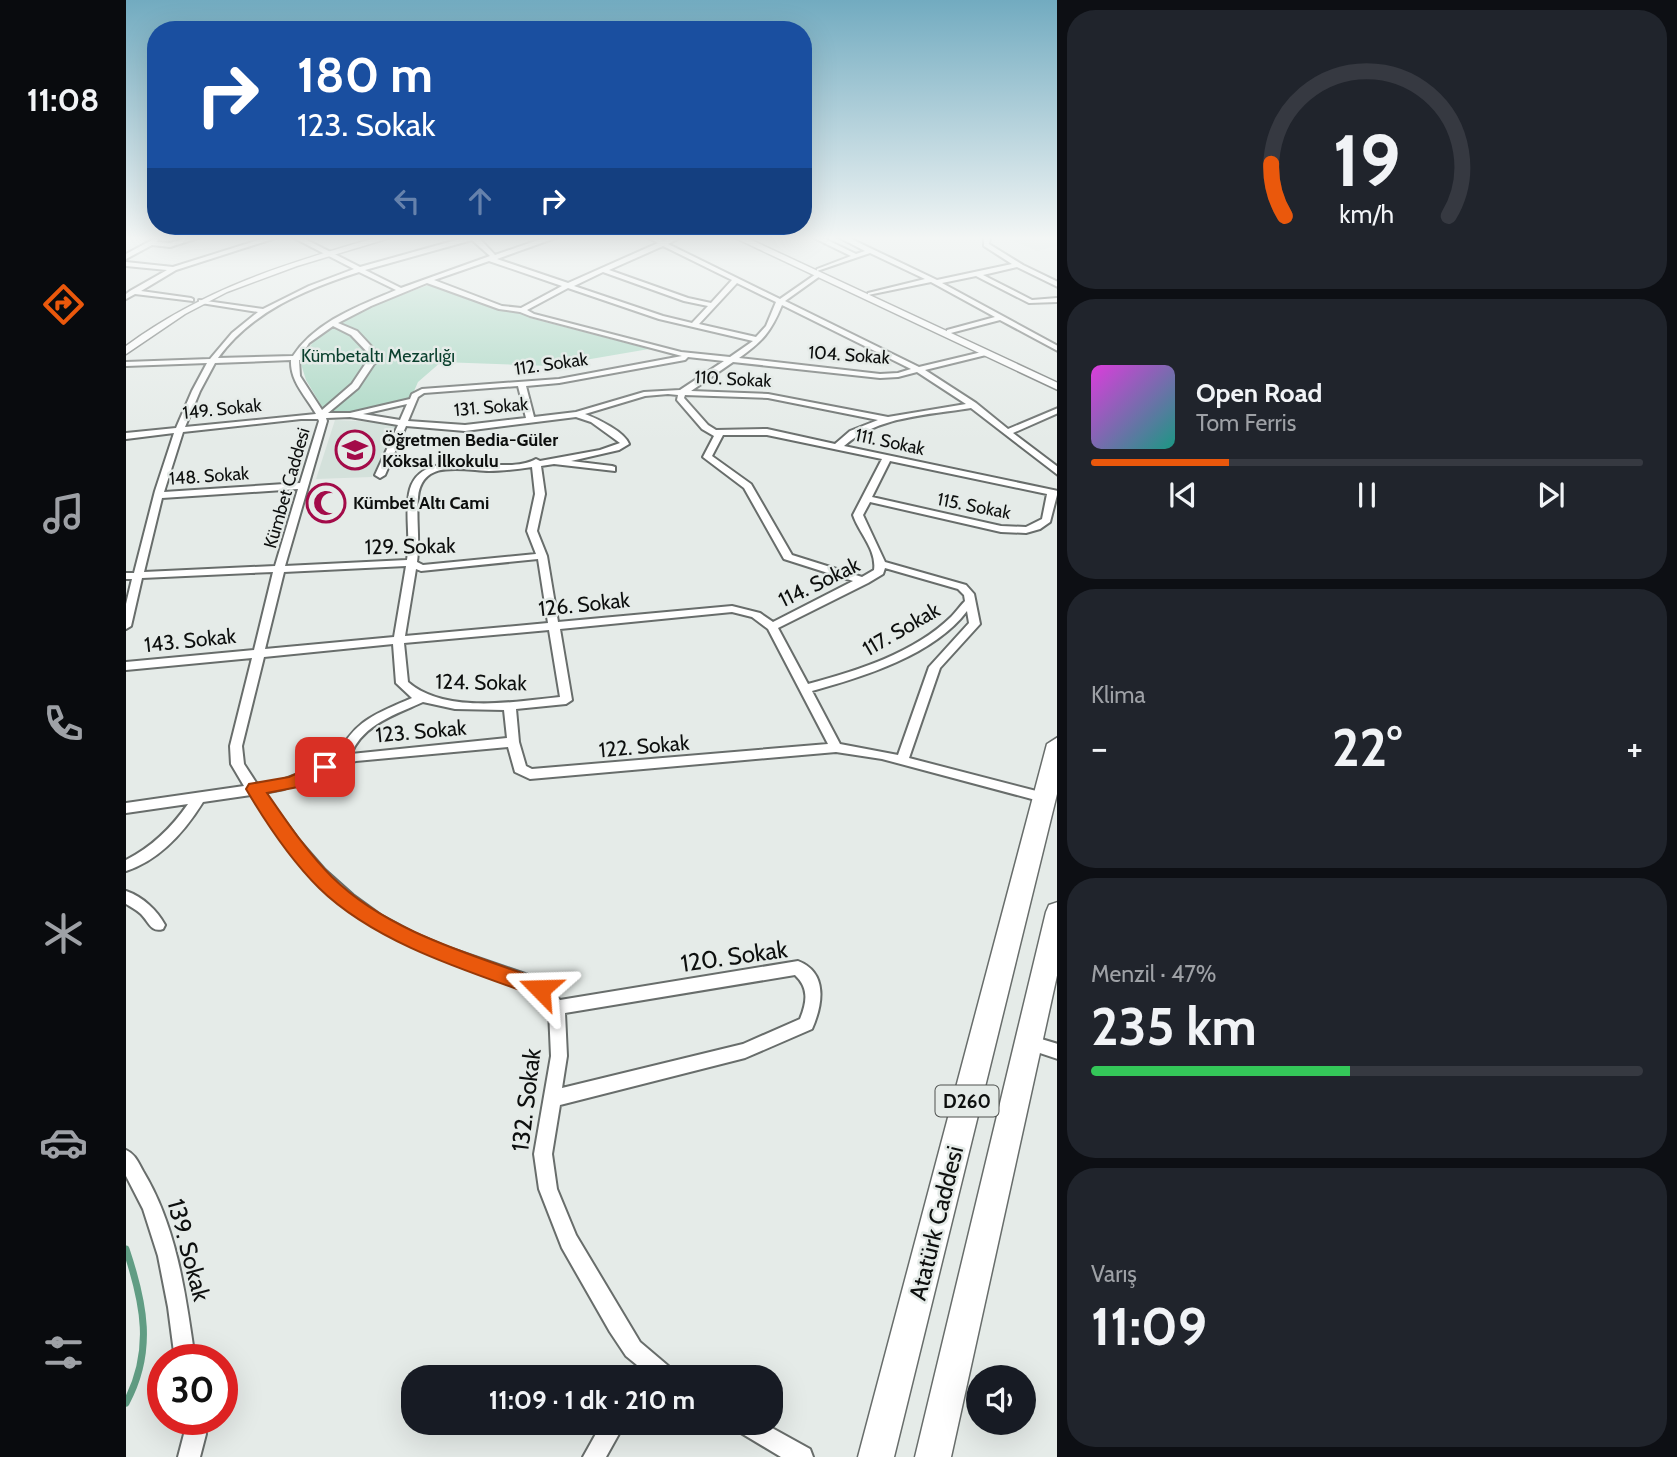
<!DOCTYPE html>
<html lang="tr">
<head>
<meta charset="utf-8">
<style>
  body { margin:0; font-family:Cabin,sans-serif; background:#20242c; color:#f1f3f6; height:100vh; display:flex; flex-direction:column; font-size:26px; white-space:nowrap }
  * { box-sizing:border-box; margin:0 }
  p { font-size:23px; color:#9ea1a6 }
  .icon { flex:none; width:38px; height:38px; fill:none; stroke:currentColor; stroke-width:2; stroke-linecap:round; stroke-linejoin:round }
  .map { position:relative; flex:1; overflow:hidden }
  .panel { display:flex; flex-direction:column; gap:10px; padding:10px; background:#0d0f14; width:620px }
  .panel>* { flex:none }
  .banner { position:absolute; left:21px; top:21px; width:665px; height:214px; border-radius:28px; box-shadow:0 7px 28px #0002; background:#1a4fa0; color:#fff; overflow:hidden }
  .buttons { position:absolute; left:840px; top:1365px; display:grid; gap:14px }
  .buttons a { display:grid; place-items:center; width:70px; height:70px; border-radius:50%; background:#171b24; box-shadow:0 7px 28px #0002; font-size:35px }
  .speed { position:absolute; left:21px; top:1344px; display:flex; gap:14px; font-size:35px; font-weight:700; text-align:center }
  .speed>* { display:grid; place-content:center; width:91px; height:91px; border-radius:50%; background:#171b24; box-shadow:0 7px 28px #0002; line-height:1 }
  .speed .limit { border:10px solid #d22; background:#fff; color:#111 }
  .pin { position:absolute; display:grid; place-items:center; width:60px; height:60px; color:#fff; margin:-30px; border-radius:14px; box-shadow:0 4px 10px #0006 }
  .me { position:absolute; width:77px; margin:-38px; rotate:292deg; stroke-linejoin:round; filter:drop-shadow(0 0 5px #0008) }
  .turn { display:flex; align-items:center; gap:24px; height:147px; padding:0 35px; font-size:32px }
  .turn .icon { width:91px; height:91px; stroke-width:2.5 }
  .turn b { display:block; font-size:49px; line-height:60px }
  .lanes { display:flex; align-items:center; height:66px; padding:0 35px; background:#0003; justify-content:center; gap:35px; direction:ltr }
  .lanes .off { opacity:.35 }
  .big { font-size:52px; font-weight:800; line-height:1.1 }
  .panel .card { flex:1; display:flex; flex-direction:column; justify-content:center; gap:10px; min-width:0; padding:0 24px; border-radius:28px; background:#20242c }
  .panel .dial { align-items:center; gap:0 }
  .dial svg { height:182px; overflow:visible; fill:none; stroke:#363941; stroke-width:7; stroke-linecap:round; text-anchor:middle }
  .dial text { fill:#f1f3f6; stroke:none }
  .song { display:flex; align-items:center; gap:21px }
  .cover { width:84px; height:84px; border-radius:10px; background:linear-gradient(135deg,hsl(300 70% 55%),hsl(170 70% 35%)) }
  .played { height:7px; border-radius:4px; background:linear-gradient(90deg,#ea580c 25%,#363941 25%) }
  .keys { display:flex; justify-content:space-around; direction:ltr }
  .heat { display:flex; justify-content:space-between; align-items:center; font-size:38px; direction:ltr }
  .charge { height:10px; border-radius:5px; background:linear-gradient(90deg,#34c759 47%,#363941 0) }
  .trip { position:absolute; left:275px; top:1365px; width:382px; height:70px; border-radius:28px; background:#171b24; box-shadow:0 7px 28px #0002; font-weight:800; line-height:70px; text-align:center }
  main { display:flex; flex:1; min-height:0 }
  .tabs { display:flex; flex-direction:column; width:126px; justify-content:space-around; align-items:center; background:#090b0e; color:#9ea1a6 }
  .tabs .icon { width:49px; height:49px }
  .tabs .active { color:#ea580c }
  .tabs b { font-size:32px; color:#f1f3f6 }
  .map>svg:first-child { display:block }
</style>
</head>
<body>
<main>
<nav class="tabs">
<b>11:08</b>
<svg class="icon active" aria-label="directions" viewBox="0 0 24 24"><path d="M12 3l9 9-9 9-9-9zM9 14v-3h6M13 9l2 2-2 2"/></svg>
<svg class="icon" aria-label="music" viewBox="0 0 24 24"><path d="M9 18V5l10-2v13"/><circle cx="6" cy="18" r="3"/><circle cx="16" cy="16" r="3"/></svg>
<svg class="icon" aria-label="phone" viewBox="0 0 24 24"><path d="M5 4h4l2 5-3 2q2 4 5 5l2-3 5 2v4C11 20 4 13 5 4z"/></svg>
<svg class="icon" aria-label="climate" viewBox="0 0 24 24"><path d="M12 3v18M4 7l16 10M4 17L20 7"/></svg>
<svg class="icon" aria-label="car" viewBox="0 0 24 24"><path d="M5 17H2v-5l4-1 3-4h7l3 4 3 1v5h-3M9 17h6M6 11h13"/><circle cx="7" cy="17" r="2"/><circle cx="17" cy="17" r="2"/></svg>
<svg class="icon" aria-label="filters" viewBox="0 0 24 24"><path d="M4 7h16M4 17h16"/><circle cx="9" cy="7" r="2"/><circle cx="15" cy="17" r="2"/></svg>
</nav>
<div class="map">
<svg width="932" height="1457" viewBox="0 0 932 1457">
  <rect width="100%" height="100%" fill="#e5ebe8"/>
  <path fill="#d4e1db" d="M879,237H931V246L911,251Z
    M209,420L272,423L246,477L190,479Z"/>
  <path fill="#aad7c3" d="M302,285L369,309L393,311L404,318L523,349L424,366L315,362L292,382L285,398L221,413L198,410L180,380L175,364C188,319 263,301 302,285Z"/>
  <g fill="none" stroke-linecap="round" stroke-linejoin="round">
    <path stroke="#619d84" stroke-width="7" d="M0,1249C18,1303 28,1351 0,1403"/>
  </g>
  <path fill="#e3a6b2" stroke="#7a7475" stroke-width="2" d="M213,490L210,514L187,516L190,492Z"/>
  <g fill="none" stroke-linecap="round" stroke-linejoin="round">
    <defs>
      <path id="minor" d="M64,237H75L44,247L26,245L0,259V254L28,239H32L31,242L44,243Z
        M142,237H153L50,270L15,291L65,298L67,299V301L9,294L0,299V294L4,291L41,270L0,266V262L47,267Z
        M166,237H175L234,267L341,237H352L369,255L421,237H432L371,259L442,283L532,243L521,237H530L537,241L546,237H555L542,244L654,299L690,274H694V276L659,301L793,367L860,351V355L799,370L850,403L882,429L932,408V413L887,433L932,467V475L845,408C802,415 752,416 718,446L932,491L924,522L914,529L900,533L875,532L744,502L737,515L759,562L840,585L848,594L854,624L814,668L783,758L922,794L924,797L922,800L917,802L756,759L710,752L404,779L389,772L382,747L230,761L158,789L138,793L172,839L199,870L227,895L256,916L288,933L323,948L405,976L419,984L434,1000L672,961C703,973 696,1006 686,1029L619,1058L434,1105L426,1154L431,1189L450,1235L514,1342L547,1370L550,1377H505L511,1365L500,1356L484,1332L436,1248L413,1189L408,1154L425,1056L423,1010L409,994L395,986L312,957L278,942L246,924L217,903L189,878L162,847L125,795L77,802C59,831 34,860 0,871V860C26,847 46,827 62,804L0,813V803L118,786L105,764L104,746L126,658L0,670V662L128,650L147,572L16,578L5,626L0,629V604L6,579H0V573H8L29,491L48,433L0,439V433L50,428L66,391L81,363L0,366V362L84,359L106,333L132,312L75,303L73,302V300L137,309L183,286L228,269ZM346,240L364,256L275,288L239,270ZM537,246L606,280L585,303L562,298L483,270ZM363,261L436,286L395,308L376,306L308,280ZM233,272L270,290C233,306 190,321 167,356L92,358C126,311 180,289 233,272ZM477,272L558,301L582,306L566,323L537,316L448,286ZM301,283L373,309L394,312L404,316L556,356L433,379L296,389L286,394L284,399L224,413H202L232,388L248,364L256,358L231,331L212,323L245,306ZM611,283L650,302L640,326L630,337L573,324ZM442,288L533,319L627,341L604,357L555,352L408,314L401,310ZM656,305L785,369L772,373L754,374L613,358C636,342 645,332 656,305ZM207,326L225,335L247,358L244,359L229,356H175L183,343ZM562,357L598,361L554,390L518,392L450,412L408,417L400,386L433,383L559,360ZM165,360C164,382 180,396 190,414L59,427L74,391L89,363ZM173,360H229L240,363L226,384L196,410L174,376ZM607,362L754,378L772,377L791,372L840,404L762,417L642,394L565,391ZM392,386L400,418L339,425L282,421L292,397L298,393ZM542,394L552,395L551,400L576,429L588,436L577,457L618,488L658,559L727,581L647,622L634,613L606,606L432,622L421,556L411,531L419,494L415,466L428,464L489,471V467L486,466L445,461L493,450L503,444C499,432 472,419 459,414L519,396ZM559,395L642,398L752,420L724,431L709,444L641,429L590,430L582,425L558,398ZM281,404L274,420L237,414ZM224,417L272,425L249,475L254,478L259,475L280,426L339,431L450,417L465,422L494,443L474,450L414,461L410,459C378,478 298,442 284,489C278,511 285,537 281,560L159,566L201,421L200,418ZM175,419H192L193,421L174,483L38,492L57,432ZM597,435H641L756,459L727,515C733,533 751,550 748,570L736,577L666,555L625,484L586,456ZM764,461L921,494L916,519L900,527L875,526L746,497ZM406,467L409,494L401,531L410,554L297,565L291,562C294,540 290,519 292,497C296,459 336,470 363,471C377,471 392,469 406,467ZM172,489L149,566L18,572L36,498ZM412,559L422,623L279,636L290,569L295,571ZM280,566L268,637L139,649L158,572ZM759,568L832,589L838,595L839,601C834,606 830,612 825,617C788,653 731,671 682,684L652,628L742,583L757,574ZM841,611L843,623L803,667L772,755L714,744L686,691C737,677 808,655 841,611ZM606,612L626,617L642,629L702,744L406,769L400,766L393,742L390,709L440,704L446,700L434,629ZM423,630L434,697C387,702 319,714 282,682L278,643ZM267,644L270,683L286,698C252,713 225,721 211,759L151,782L131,784L118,764L116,746L138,657ZM297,702L329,709L378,710L381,738L225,754C237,724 271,714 297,702ZM669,975C683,988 681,1002 674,1019L617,1044L436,1088L441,1056L439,1013Z
        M686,237H695L730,254L739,251L712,237H721L811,280L886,264L858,246V237H864L863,244L897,265L932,282V287L891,267L857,275L906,300L932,298V302L903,303L850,276L816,283L932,346V351L874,320L821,334V330L869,317L805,282L742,295V293L799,279L744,253L691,271V269L725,256Z
        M0,891C17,897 31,910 39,925L37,929C25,933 23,922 15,914C11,910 5,907 0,904Z
        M902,1035L932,1044V1059L896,1047L894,1042L896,1037Z
        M0,1150C9,1154 12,1162 17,1171C51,1227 60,1296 69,1360H49L42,1307L32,1256L17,1209L0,1176Z
        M57,1419H78L80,1434L74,1457H52L58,1434Z
        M476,1423H499L480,1457H457Z
        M606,1423H637L684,1449L687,1457H655L610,1430Z"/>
      <path id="secondary" d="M252,237H267L171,266L101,292L59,314L0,354V346C79,288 159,264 252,237Z
        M607,237H619L932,383V390Z"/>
      <path id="trunk" d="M932,737V790L768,1457H732L921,744Z
        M932,902V971L825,1457H789L920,912L923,905Z"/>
    </defs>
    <use href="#minor" stroke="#686d6b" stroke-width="4"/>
    <use href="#secondary" stroke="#686d6b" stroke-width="3"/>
    <use href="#trunk" stroke="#686d6b" stroke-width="3"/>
    <use href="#minor" fill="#fff" fill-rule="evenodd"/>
    <use href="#secondary" fill="#fff" fill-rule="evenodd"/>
    <use href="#trunk" fill="#fff" fill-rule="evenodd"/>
  </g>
  <linearGradient id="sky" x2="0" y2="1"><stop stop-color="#72abc0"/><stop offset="0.54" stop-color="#f3f6f5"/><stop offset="1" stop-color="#f3f6f5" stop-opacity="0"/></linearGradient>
  <rect width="932" height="441" fill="url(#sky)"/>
  <path fill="#ea580c" stroke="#983908" stroke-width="2" d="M199,761L207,767L205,771L172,787L141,793C161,822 181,852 206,877C263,933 348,955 421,982L424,989L421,995L414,997C341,971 249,943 193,888C165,860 140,823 120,789L123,784L163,777Z"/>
  <defs>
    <symbol id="school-ring" viewBox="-11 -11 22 22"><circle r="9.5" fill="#e5ebe8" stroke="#a30b49" stroke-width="1.5"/><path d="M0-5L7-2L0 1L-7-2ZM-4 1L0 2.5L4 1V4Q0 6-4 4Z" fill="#a30b49"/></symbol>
    <symbol id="mosque-ring" viewBox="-11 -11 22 22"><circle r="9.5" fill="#e5ebe8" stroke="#a30b49" stroke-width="1.5"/><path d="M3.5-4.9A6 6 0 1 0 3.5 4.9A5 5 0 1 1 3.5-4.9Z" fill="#a30b49"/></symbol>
  </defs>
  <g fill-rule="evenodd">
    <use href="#school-ring" x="207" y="428" width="44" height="44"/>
    <use href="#mosque-ring" x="178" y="481" width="44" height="44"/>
  </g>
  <g text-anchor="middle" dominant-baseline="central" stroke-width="5" stroke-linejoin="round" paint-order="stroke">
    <g font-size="18" fill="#0d0f0e" stroke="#e5ebe8">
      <text transform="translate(723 355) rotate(4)">104. Sokak</text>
      <text transform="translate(425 364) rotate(-8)">112. Sokak</text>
      <text transform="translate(607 379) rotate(3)">110. Sokak</text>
      <text transform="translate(365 407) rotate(-5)">131. Sokak</text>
      <text transform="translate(96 409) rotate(-6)">149. Sokak</text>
      <text transform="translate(764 442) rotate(12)">111. Sokak</text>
      <text transform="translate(83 476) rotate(-4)">148. Sokak</text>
      <text transform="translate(161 488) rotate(-74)">Kümbet Caddesi</text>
      <text transform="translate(848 506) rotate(11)">115. Sokak</text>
    </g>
    <g font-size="18" fill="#0b402e" stroke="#e5ebe8">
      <text x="252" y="356">Kümbetaltı Mezarlığı</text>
    </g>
    <g font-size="18" font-weight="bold" fill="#0d0f0e" stroke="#e5ebe8" text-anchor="start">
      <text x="256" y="440">Öğretmen Bedia-Güler<tspan x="256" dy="21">Köksal İlkokulu</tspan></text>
      <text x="227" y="503">Kümbet Altı Cami</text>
    </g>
    <rect fill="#e5ebe8" stroke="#4e514f" stroke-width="2" x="809.5" y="1085.5" width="63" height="31" rx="5"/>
    <g font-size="19" font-weight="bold" fill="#0d0f0e">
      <text x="841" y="1101">D260</text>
    </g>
    <g font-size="21" fill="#0d0f0e" stroke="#e5ebe8">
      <text transform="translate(284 546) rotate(-1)">129. Sokak</text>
      <text transform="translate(693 582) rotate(-26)">114. Sokak</text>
      <text transform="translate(458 604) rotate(-6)">126. Sokak</text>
      <text transform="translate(775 629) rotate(-30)">117. Sokak</text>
      <text transform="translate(64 640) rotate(-6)">143. Sokak</text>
      <text transform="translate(355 682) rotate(1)">124. Sokak</text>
      <text transform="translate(295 731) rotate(-5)">123. Sokak</text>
      <text transform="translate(518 746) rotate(-5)">122. Sokak</text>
    </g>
    <g font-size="24" fill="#0d0f0e" stroke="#e5ebe8">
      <text transform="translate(608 956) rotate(-8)">120. Sokak</text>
      <text transform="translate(400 1100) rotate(-83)">132. Sokak</text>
      <text transform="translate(810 1223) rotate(-76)">Atatürk Caddesi</text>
      <text transform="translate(63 1250) rotate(75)">139. Sokak</text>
    </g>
  </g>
</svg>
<div class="buttons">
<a><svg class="icon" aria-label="sound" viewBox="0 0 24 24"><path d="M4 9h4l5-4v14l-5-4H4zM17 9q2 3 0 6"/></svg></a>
</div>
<div class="speed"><div class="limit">30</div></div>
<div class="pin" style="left:199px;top:767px;background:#d93025"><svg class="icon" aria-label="arrive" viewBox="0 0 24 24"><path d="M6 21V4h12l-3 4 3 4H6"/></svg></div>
<svg class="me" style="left:414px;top:989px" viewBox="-20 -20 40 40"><path d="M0-17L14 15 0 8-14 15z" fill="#ea580c" stroke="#fff" stroke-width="4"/></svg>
<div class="trip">11:09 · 1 dk · 210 m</div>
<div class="banner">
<div class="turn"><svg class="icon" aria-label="right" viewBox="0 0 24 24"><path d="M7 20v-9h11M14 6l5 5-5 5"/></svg><div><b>180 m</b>123. Sokak</div></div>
<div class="lanes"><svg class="icon off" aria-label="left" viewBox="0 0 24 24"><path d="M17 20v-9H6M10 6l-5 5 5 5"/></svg><svg class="icon off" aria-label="ahead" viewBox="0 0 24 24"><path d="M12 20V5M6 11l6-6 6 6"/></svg><svg class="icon" aria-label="right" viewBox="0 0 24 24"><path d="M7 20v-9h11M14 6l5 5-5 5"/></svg></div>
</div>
</div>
<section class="panel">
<div class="card dial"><svg viewBox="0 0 100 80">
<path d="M14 69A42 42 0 1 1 86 69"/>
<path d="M14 69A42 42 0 0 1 8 46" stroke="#ea580c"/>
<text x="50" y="56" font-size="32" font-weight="700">19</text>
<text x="50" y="72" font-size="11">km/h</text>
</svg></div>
<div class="card">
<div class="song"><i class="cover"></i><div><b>Open Road</b><p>Tom Ferris</p></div></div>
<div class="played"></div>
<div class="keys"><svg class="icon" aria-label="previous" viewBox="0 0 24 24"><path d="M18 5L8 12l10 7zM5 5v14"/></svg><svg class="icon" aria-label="pause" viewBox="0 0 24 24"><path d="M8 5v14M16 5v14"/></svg><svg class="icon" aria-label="next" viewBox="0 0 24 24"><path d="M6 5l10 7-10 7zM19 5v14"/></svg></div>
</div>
<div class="card"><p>Klima</p>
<div class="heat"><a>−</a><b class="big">22°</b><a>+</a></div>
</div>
<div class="card"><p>Menzil · 47%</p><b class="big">235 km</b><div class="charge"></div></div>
<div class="card"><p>Varış</p><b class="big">11:09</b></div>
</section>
</main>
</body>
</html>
